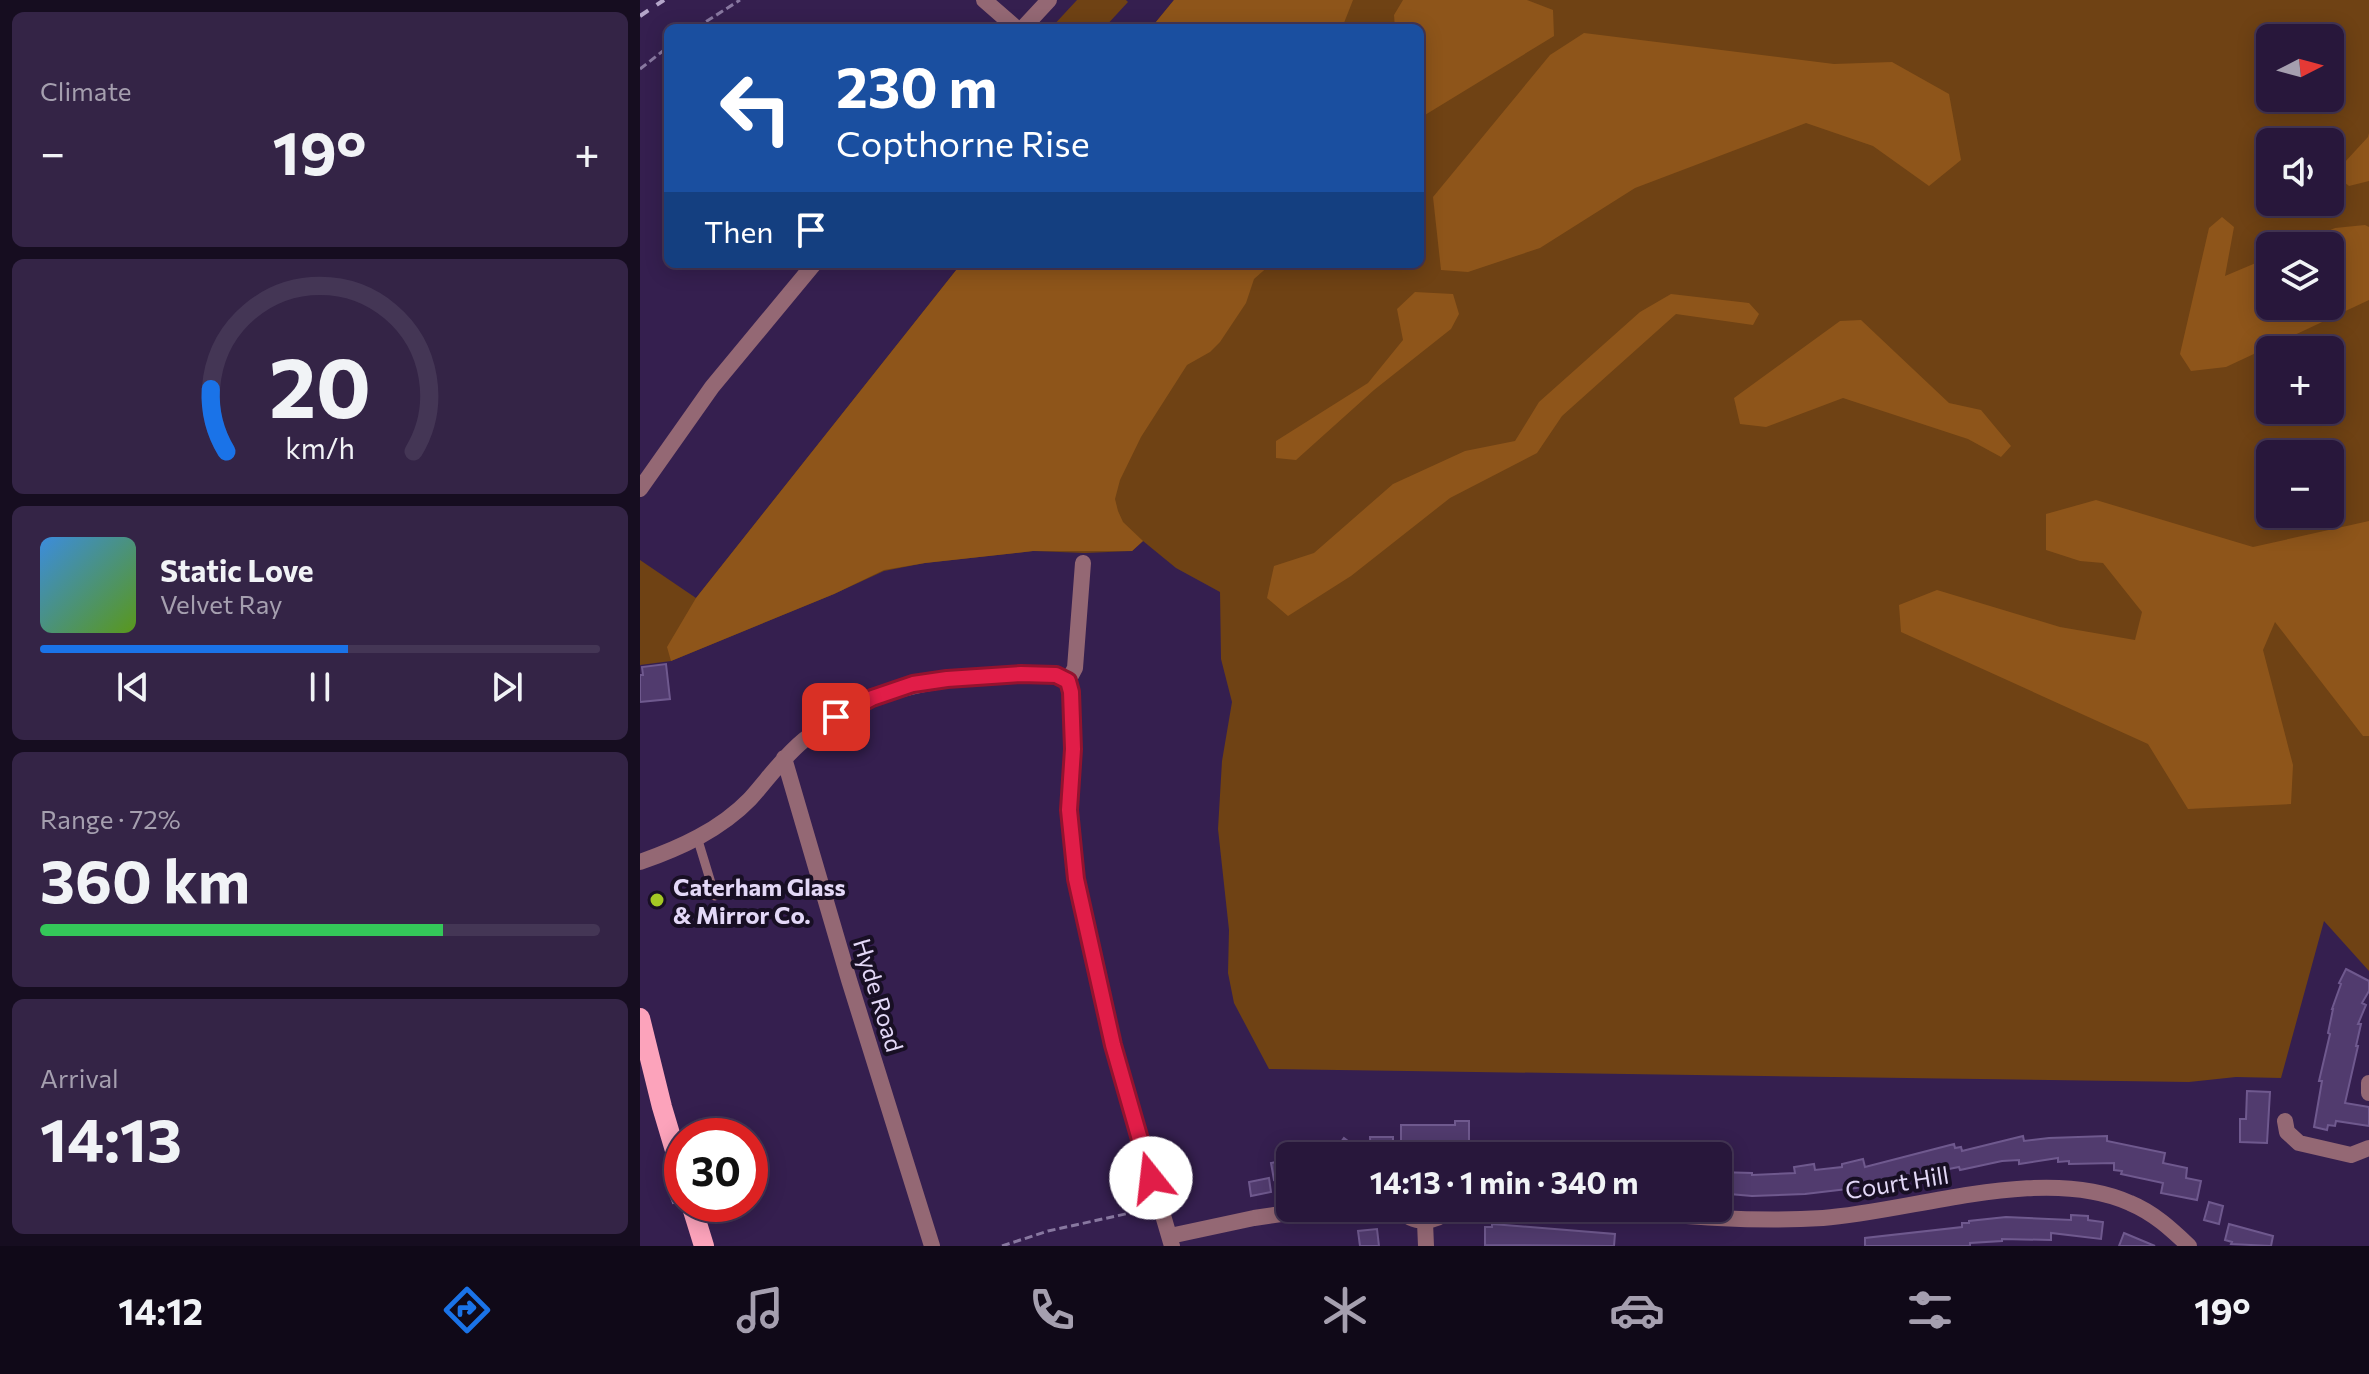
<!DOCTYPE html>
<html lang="en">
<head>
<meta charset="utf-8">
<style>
  body { margin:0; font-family:Commissioner,sans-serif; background:#342446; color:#f1f3f6; height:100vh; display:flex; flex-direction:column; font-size:30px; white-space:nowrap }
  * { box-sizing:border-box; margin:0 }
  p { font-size:26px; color:#a59faf }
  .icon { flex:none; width:44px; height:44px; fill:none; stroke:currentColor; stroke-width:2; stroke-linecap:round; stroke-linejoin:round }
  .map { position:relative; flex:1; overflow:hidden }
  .panel { display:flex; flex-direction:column; gap:12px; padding:12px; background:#160d20; width:640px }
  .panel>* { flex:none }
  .hud { position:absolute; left:24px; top:24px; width:760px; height:244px; border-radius:12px; box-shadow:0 4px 20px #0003,0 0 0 2px #443655; background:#1a4fa0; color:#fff; overflow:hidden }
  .needle { width:52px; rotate:84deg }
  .fabs { position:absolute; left:1616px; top:24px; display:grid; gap:16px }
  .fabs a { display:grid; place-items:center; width:88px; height:88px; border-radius:12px; background:#28173b; box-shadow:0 4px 20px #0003,0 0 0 2px #443655; font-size:40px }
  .speed { position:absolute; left:24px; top:1118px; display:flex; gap:16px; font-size:40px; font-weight:700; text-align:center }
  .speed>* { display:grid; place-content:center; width:104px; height:104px; border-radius:50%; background:#28173b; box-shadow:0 4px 20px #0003,0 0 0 2px #443655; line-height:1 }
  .speed .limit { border:12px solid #d22; background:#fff; color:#111 }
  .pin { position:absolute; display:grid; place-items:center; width:68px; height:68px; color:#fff; margin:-34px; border-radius:16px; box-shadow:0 4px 12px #0006 }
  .me { position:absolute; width:88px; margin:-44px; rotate:344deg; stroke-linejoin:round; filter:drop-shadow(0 0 6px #0008) }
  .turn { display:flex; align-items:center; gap:28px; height:168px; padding:0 40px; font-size:36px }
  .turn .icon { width:104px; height:104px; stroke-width:2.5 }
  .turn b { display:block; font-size:56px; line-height:68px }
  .then { display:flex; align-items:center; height:76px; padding:0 40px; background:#0003; gap:16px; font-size:30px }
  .big { font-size:60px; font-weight:700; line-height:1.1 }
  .panel .widget { flex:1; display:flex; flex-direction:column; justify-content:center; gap:12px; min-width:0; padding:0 28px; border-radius:12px; background:#342446 }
  .panel .dial { align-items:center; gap:0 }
  .dial svg { height:208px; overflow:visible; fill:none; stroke:#443655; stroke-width:7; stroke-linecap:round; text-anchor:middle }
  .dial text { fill:#f1f3f6; stroke:none }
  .song { display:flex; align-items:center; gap:24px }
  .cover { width:96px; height:96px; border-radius:12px; background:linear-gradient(135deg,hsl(210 70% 55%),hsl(90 70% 35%)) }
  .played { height:8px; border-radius:4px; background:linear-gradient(90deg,#1a73e8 55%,#443655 55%) }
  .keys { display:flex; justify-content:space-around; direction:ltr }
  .heat { display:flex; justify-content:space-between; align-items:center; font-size:44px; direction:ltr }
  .charge { height:12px; border-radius:6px; background:linear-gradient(90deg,#34c759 72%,#443655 0) }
  .trip { position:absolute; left:636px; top:1142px; width:456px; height:80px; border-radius:12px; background:#28173b; box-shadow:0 4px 20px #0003,0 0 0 2px #443655; font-weight:700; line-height:80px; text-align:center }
  .tab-bar { display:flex; height:128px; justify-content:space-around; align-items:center; background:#100918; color:#a59faf }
  .tab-bar .icon { width:56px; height:56px }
  .tab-bar .active { color:#1a73e8 }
  .tab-bar b { font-size:36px; color:#f1f3f6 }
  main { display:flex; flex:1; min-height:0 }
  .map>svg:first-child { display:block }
</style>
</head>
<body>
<main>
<section class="panel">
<div class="widget"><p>Climate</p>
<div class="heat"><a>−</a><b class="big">19°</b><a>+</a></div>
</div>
<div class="widget dial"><svg viewBox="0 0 100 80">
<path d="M14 69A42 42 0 1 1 86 69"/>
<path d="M14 69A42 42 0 0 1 8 45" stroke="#1a73e8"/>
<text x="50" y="56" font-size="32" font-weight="700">20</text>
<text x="50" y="72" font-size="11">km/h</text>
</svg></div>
<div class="widget">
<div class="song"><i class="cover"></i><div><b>Static Love</b><p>Velvet Ray</p></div></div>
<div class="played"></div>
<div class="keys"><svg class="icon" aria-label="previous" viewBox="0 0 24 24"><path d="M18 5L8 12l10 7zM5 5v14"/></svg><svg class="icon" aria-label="pause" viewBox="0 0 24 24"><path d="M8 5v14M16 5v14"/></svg><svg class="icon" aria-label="next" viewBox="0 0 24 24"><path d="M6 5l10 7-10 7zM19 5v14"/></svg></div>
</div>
<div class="widget"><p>Range · 72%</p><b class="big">360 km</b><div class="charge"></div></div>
<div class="widget"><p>Arrival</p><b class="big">14:13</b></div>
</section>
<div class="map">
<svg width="1729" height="1246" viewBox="0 0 1729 1246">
  <rect width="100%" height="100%" fill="#351f4f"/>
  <path fill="#6f4214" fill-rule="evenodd" d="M437,0H486L488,2L464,28H411Z
    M534,0H1729V971L1684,921L1641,1078L1596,1077L1549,1082L629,1069L594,1003L588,973L589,930L578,829L582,761L592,702L581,659L580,592L536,568L503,541L492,551L445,553L393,551L285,563L244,571L194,594L31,661L0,665V560L56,598L321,264H780V28H511ZM1630,38H1690V98H1630ZM1630,142H1690V202H1630ZM1630,246H1690V306H1630ZM1630,350H1690V410H1630ZM1630,454H1690V514H1630Z"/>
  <path fill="#8e551a" d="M534,0H713L702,28H511Z
    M763,0H887L913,10L914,36L780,118V28H755L754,15Z
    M944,33L1194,64L1252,62L1309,94L1321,160L1289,186L1233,146L1166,123L995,188L900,248L828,272L801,270L793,197L910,55Z
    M1729,133V181L1709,186L1704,182V163L1728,137Z
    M1582,217L1594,227L1585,276L1630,257V306H1690V246H1654L1695,228L1725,225L1729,227V300L1586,367L1551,371L1540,354L1569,228Z
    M321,264H631L614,279L606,303L580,342L570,352L547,365L501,437L480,480L475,499L478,511L483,522L503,541L492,551H393L285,563L244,570L194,594L31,661L27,647L56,598Z
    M775,292L813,294L819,314L811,329L734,390L656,460L636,458V441L728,383L763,340L757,309Z
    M1031,294L1109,303L1119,314L1113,325L1036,314L922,416L897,453L810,498L711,576L648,616L627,598L634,566L674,553L753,484L825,451L875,441L899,402L1000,312Z
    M1221,320L1309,403L1341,410L1371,446L1361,457L1328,439L1203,398L1126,427L1100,424L1094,398L1200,321Z
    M1456,500L1613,547L1729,521V736H1723L1635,622L1623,650L1653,765L1651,804L1548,809L1508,744L1261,632L1259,605L1297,590L1420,627L1495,640L1502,612L1463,563L1440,561L1406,550V514Z"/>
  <path fill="#513b6e" stroke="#6f598e" stroke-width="2" d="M26,664L30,699L0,702V675H3L2,667Z
    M1706,969L1729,981V991L1722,1003L1726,1005L1718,1024H1721L1716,1046H1718L1705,1103L1729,1107V1126L1696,1121L1695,1126L1688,1125L1687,1130L1674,1127L1682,1081H1679L1690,1034L1688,1033L1693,1009H1692L1701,984L1699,983Z
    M1607,1091L1630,1092L1627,1143L1600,1142V1119H1606Z
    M815,1121H829V1152H815V1146L761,1145V1125H815Z
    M1383,1136L1384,1141L1409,1138L1467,1136V1141L1525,1153L1523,1163L1547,1168L1546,1178L1561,1181L1557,1200L1521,1193L1523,1183L1481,1174L1482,1171L1474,1170V1163L1429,1164V1161L1418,1162V1158L1379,1164V1160L1362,1161L1320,1170L1319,1167L1309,1169L1267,1182H1261L1260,1179L1216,1188L1165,1194L1112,1196L1078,1193V1172L1112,1173V1175L1155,1173L1154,1167L1174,1164L1175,1170L1202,1167V1164L1223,1159L1225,1167L1314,1144L1315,1148L1321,1147L1322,1151Z
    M730,1137H753V1156H731Z
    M704,1138L728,1156H691Z
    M650,1159V1176L634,1180L631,1163Z
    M629,1178L631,1192L611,1196L609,1182Z
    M1569,1202L1583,1206L1579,1224L1564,1220Z
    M1431,1215L1448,1216V1220L1463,1222L1461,1239L1411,1233V1240L1362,1239V1241L1330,1243V1246H1225V1238L1322,1227V1223H1329V1221L1366,1217L1431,1220Z
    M852,1224L975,1234L974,1246L845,1245V1227H852Z
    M1589,1224L1633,1236L1631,1246L1591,1244L1592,1242L1585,1240Z
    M737,1229L739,1246H720L718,1231Z
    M1484,1233L1515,1246H1479Z"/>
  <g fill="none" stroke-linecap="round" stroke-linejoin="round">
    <path stroke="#8878a0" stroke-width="3" stroke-dasharray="8 4" stroke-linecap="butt" d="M56,28L100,0
      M0,69L28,47
      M27,1185L34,1204
      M362,1246L408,1231L508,1209"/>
    <path stroke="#946874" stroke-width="9" d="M57,837L75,896"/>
    <path stroke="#946874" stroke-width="16" d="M344,0L376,28
      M383,28L409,0
      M0,489L72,387L174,264
      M443,563L435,668L428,681L431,692L433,749L429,810L436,879L473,1045L532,1246
      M144,758L209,980L292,1246
      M0,862C40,848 80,830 110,799C128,779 143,757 164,740C223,693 276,681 350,676C375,675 406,669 428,681
      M1729,1083V1093
      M1645,1121L1647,1132L1659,1143L1711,1155L1729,1148
      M758,1208C774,1226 795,1224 812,1208
      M957,1208C1032,1215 1107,1223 1183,1218C1275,1211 1404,1164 1490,1203C1514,1213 1531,1229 1549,1246
      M785,1222L786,1246
      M530,1236L614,1218L683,1208"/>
    <path stroke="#fca3bb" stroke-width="20" d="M0,1018L22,1107L42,1174
      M51,1204L64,1246"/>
    <path stroke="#b4a6c9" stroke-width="4" stroke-dasharray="10 10" stroke-linecap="butt" d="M0,16L24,0"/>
  </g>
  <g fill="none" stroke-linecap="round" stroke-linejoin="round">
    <defs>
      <path id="route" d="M196,717L232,698L273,684L307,679L381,674L416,675L428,681L431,692L433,749L429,810L436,879L473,1045L511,1178"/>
    </defs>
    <use href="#route" stroke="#92132f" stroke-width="20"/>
    <use href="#route" stroke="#e11d48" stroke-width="14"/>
  </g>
  <circle fill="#a4c824" stroke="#180f24" stroke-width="3" cx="17" cy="900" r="8"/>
  <g text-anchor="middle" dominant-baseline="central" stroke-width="8" stroke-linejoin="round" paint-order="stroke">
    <g font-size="24" font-weight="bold" fill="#e3d8f7" stroke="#180f24" text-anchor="start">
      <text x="33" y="886">Caterham Glass<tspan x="33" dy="28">&amp; Mirror Co.</tspan></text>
    </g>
    <g font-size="24" fill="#e3d8f7" stroke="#180f24">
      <text transform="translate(239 995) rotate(73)">Hyde Road</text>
      <text transform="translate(1257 1182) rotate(-9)">Court Hill</text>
    </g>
  </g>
</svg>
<div class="fabs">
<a><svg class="needle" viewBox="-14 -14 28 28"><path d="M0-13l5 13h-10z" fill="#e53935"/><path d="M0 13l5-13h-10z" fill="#a59faf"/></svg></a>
<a><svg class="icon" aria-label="sound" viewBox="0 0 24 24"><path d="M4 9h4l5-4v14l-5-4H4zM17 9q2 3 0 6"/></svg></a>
<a><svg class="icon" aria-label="layers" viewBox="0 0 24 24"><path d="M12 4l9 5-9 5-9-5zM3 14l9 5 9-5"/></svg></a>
<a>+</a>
<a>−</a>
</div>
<div class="speed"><div class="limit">30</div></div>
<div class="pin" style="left:196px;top:717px;background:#d93025"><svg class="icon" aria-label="arrive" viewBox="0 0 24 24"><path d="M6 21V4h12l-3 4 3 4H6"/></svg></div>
<svg class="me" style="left:511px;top:1178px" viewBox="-20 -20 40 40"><circle r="19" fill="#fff"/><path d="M0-13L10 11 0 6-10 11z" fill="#e11d48"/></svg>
<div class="trip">14:13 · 1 min · 340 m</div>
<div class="hud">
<div class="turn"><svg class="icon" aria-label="left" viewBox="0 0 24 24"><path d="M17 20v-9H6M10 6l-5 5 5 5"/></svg><div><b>230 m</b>Copthorne Rise</div></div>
<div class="then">Then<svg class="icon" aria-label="arrive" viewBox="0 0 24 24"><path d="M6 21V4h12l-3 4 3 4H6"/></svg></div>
</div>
</div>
</main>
<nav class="tab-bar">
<b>14:12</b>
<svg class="icon active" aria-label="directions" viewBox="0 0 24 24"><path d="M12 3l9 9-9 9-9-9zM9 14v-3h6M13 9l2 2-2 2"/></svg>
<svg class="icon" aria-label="music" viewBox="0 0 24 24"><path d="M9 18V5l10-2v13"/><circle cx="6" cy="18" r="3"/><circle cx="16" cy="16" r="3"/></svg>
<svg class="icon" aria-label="phone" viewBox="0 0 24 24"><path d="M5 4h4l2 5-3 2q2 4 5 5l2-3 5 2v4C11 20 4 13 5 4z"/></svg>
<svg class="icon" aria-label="climate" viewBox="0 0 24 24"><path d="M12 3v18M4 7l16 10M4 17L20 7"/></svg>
<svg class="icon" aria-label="car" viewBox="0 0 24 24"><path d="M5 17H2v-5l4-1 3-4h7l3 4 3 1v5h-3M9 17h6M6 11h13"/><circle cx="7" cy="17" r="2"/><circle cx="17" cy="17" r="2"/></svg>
<svg class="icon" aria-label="filters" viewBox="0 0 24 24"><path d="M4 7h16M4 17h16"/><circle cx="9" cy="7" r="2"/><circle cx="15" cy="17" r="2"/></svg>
<b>19°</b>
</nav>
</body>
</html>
